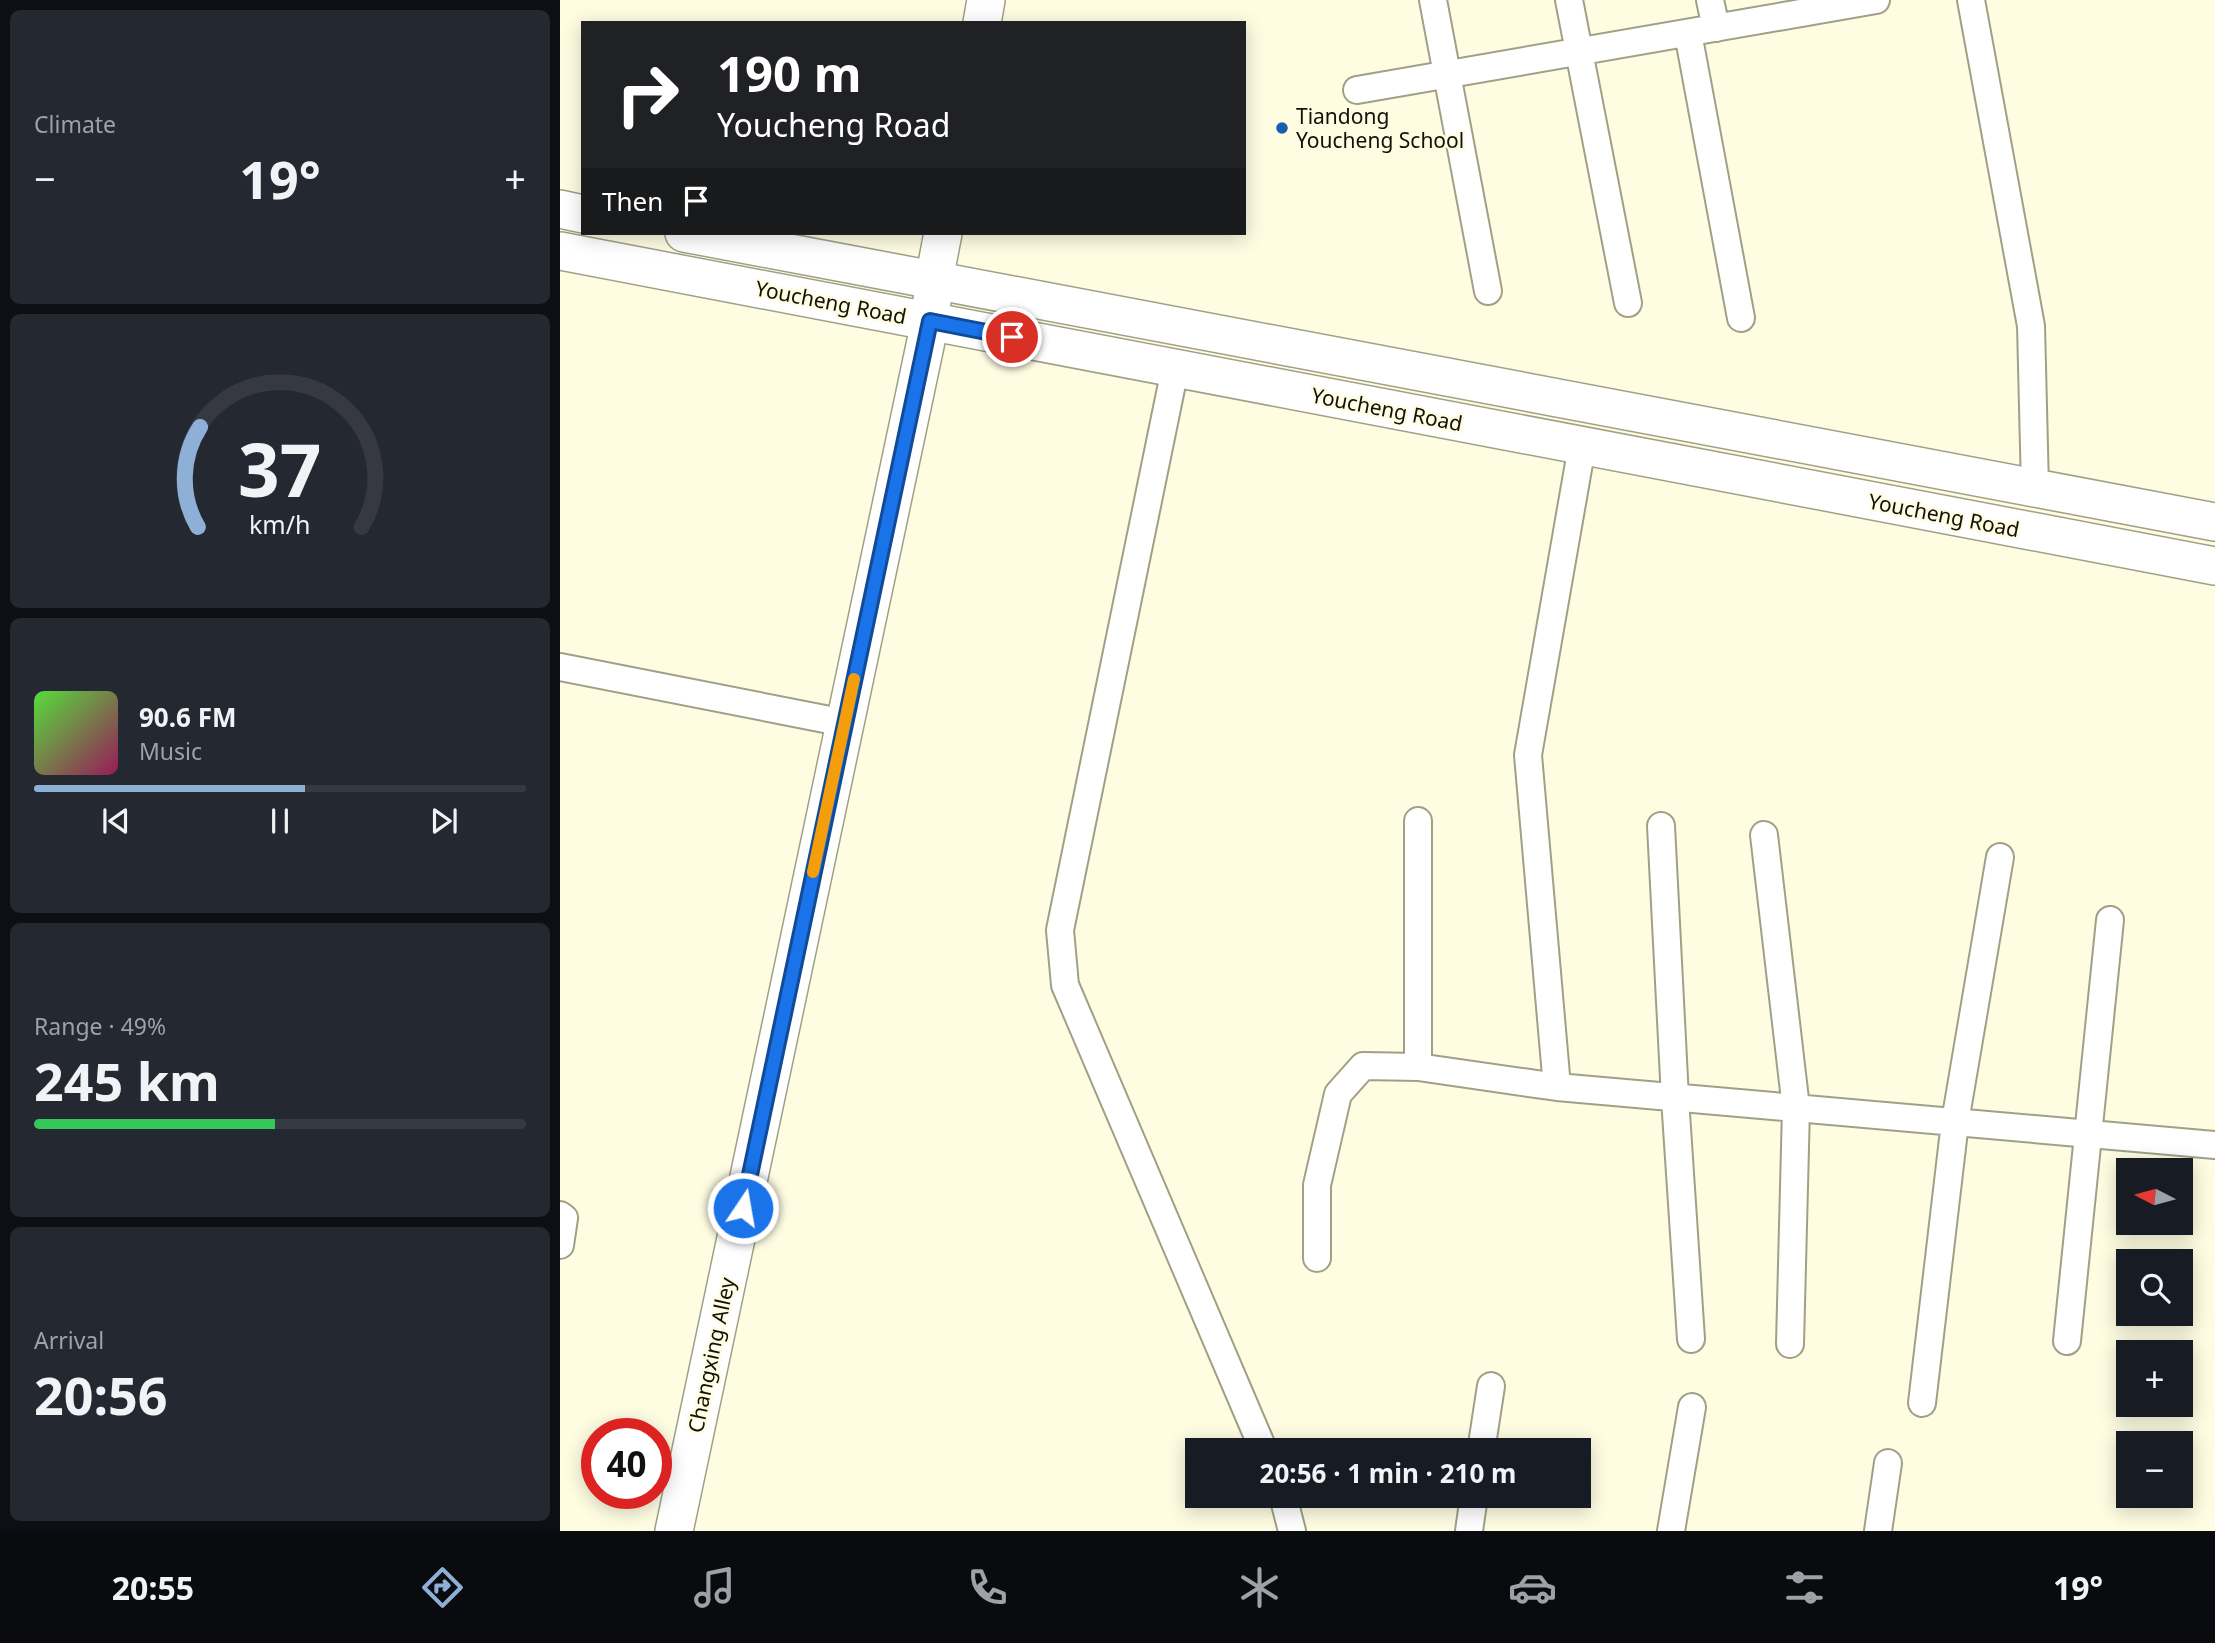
<!DOCTYPE html>
<html lang="en">
<head>
<meta charset="utf-8">
<style>
  body { margin:0; font-family:"Noto Sans",sans-serif; background:#242831; color:#f1f3f6; height:100vh; display:flex; flex-direction:column; font-size:26px; white-space:nowrap }
  * { box-sizing:border-box; margin:0 }
  p { font-size:23px; color:#9ea1a6 }
  .icon { flex:none; width:38px; height:38px; fill:none; stroke:currentColor; stroke-width:2; stroke-linecap:round; stroke-linejoin:round }
  .map { position:relative; flex:1; overflow:hidden }
  .sheet { display:flex; flex-direction:column; gap:10px; padding:10px; background:#0d0f14; width:560px }
  .sheet>* { flex:none }
  .guide { position:absolute; left:21px; top:21px; width:665px; height:214px; border-radius:0px; box-shadow:0 4px 18px #0003; background:#202124; color:#fff; overflow:hidden }
  .needle { width:46px; rotate:276deg }
  .fabs { position:absolute; left:1556px; top:1158px; display:grid; gap:14px }
  .fabs a { display:grid; place-items:center; width:77px; height:77px; border-radius:0px; background:#171b24; box-shadow:0 4px 18px #0003; font-size:35px }
  .speed { position:absolute; left:21px; top:1418px; display:flex; gap:14px; font-size:35px; font-weight:700; text-align:center }
  .speed>* { display:grid; place-content:center; width:91px; height:91px; border-radius:50%; background:#171b24; box-shadow:0 4px 18px #0003; line-height:1 }
  .speed .limit { border:10px solid #d22; background:#fff; color:#111 }
  .pin { position:absolute; display:grid; place-items:center; width:60px; height:60px; color:#fff; margin:-30px; border:4px solid #fff; border-radius:50%; box-shadow:0 2px 7px #0007 }
  .me { position:absolute; width:77px; margin:-38px; rotate:12deg; stroke-linejoin:round; filter:drop-shadow(0 0 5px #0008) }
  .turn { display:flex; align-items:center; gap:24px; height:147px; padding:0 21px; font-size:32px }
  .turn .icon { width:91px; height:91px; stroke-width:2.5 }
  .turn b { display:block; font-size:49px; line-height:60px }
  .then { display:flex; align-items:center; height:66px; padding:0 21px; background:#0003; gap:14px; font-size:26px }
  .big { font-size:52px; font-weight:700; line-height:1.1 }
  .sheet .tile { flex:1; display:flex; flex-direction:column; justify-content:center; gap:10px; min-width:0; padding:0 24px; border-radius:10px; background:#242831 }
  .sheet .dial { align-items:center; gap:0 }
  .dial svg { height:182px; overflow:visible; fill:none; stroke:#363941; stroke-width:7; stroke-linecap:round; text-anchor:middle }
  .dial text { fill:#f1f3f6; stroke:none }
  .song { display:flex; align-items:center; gap:21px }
  .cover { width:84px; height:84px; border-radius:10px; background:linear-gradient(135deg,hsl(110 70% 55%),hsl(330 70% 35%)) }
  .played { height:7px; border-radius:4px; background:linear-gradient(90deg,#8eb0d6 55%,#363941 55%) }
  .keys { display:flex; justify-content:space-around; direction:ltr }
  .heat { display:flex; justify-content:space-between; align-items:center; font-size:38px; direction:ltr }
  .charge { height:10px; border-radius:5px; background:linear-gradient(90deg,#34c759 49%,#363941 0) }
  .trip { position:absolute; left:625px; top:1438px; width:406px; height:70px; border-radius:0px; background:#171b24; box-shadow:0 4px 18px #0003; font-weight:700; line-height:70px; text-align:center }
  .tab-bar { display:flex; height:112px; justify-content:space-around; align-items:center; background:#090b0e; color:#9ea1a6 }
  .tab-bar .icon { width:49px; height:49px }
  .tab-bar .current { color:#8eb0d6 }
  .tab-bar b { font-size:32px; color:#f1f3f6 }
  main { display:flex; flex:1; min-height:0 }
  .map>svg:first-child { display:block }
</style>
</head>
<body>
<main>
<section class="sheet">
<div class="tile"><p>Climate</p>
<div class="heat"><a>−</a><b class="big">19°</b><a>+</a></div>
</div>
<div class="tile dial"><svg viewBox="0 0 100 80">
<path d="M14 69A42 42 0 1 1 86 69"/>
<path d="M14 69A42 42 0 0 1 15 25" stroke="#8eb0d6"/>
<text x="50" y="56" font-size="32" font-weight="700">37</text>
<text x="50" y="72" font-size="11">km/h</text>
</svg></div>
<div class="tile">
<div class="song"><i class="cover"></i><div><b>90.6 FM</b><p>Music</p></div></div>
<div class="played"></div>
<div class="keys"><svg class="icon" aria-label="previous" viewBox="0 0 24 24"><path d="M18 5L8 12l10 7zM5 5v14"/></svg><svg class="icon" aria-label="pause" viewBox="0 0 24 24"><path d="M8 5v14M16 5v14"/></svg><svg class="icon" aria-label="next" viewBox="0 0 24 24"><path d="M6 5l10 7-10 7zM19 5v14"/></svg></div>
</div>
<div class="tile"><p>Range · 49%</p><b class="big">245 km</b><div class="charge"></div></div>
<div class="tile"><p>Arrival</p><b class="big">20:56</b></div>
</section>
<div class="map">
<svg width="1655" height="1531" viewBox="0 0 1655 1531">
  <rect width="100%" height="100%" fill="#fefce1"/>
  <g fill="none" stroke-linecap="round" stroke-linejoin="round">
    <defs>
      <path id="street" d="M873,0L928,291
        M1009,0L1068,303
        M1150,0L1156,28
        M1411,0L1471,326L1475,488
        M1128,33L1181,318
        M797,90L1316,0
        M615,369L500,930L505,985L704,1451
        M1022,446L968,755L997,1087L1655,1145
        M0,667L285,723
        M858,821V1067
        M1101,826L1115,1098L1131,1339
        M1204,835L1236,1108L1230,1344
        M0,1215L4,1218L0,1245
        M757,1258V1185L778,1094L803,1066L858,1067L997,1087
        M1507,1341L1550,920
        M1362,1403L1395,1122L1440,857
        M921,1451L931,1386
        M723,1496L732,1531
        M909,1531L914,1496
        M1111,1531L1132,1407
        M1318,1531L1328,1463"/>
      <path id="secondary" d="M422,23L426,0
        M0,209L23,214
        M124,233L1655,522
        M0,251L1655,566
        M114,1531L370,322L374,280L383,233"/>
    </defs>
    <use href="#street" stroke="#a1a086" stroke-width="30"/>
    <use href="#secondary" stroke="#a1a086" stroke-width="40"/>
    <use href="#street" stroke="#fff" stroke-width="26"/>
    <use href="#secondary" stroke="#fff" stroke-width="37"/>
  </g>
  <g fill="none" stroke-linecap="round" stroke-linejoin="round">
    <defs>
      <path id="route" d="M183,1208L370,321L452,337"/>
    </defs>
    <use href="#route" stroke="#114b97" stroke-width="18"/>
    <use href="#route" stroke="#1a73e8" stroke-width="12"/>
    <path stroke="#f59e0b" stroke-width="12" d="M253,872L294,679"/>
  </g>
  <circle fill="#155faf" stroke="#fefce1" stroke-width="2.5" cx="722" cy="128" r="7"/>
  <g text-anchor="middle" dominant-baseline="central" stroke-width="5" stroke-linejoin="round" paint-order="stroke">
    <g font-size="21" fill="#121108" stroke="#fefce1" text-anchor="start">
      <text x="736" y="116">Tiandong<tspan x="736" dy="24">Youcheng School</tspan></text>
    </g>
    <g font-size="21" fill="#121108" stroke="#fefce1">
      <text transform="translate(271 302) rotate(11)">Youcheng Road</text>
      <text transform="translate(827 409) rotate(11)">Youcheng Road</text>
      <text transform="translate(1384 515) rotate(11)">Youcheng Road</text>
      <text transform="translate(151 1355) rotate(-78)">Changxing Alley</text>
    </g>
  </g>
</svg>
<div class="fabs">
<a><svg class="needle" viewBox="-14 -14 28 28"><path d="M0-13l5 13h-10z" fill="#e53935"/><path d="M0 13l5-13h-10z" fill="#9ea1a6"/></svg></a>
<a><svg class="icon" aria-label="search" viewBox="0 0 24 24"><circle cx="10" cy="10" r="6"/><path d="M15 15l6 6"/></svg></a>
<a>+</a>
<a>−</a>
</div>
<div class="speed"><div class="limit">40</div></div>
<div class="pin" style="left:452px;top:337px;background:#d93025"><svg class="icon" aria-label="arrive" viewBox="0 0 24 24"><path d="M6 21V4h12l-3 4 3 4H6"/></svg></div>
<svg class="me" style="left:183px;top:1208px" viewBox="-20 -20 40 40"><circle r="17" fill="#1a73e8" stroke="#fff" stroke-width="3"/><path d="M0-11L8 9 0 5-8 9z" fill="#fff"/></svg>
<div class="trip">20:56 · 1 min · 210 m</div>
<div class="guide">
<div class="turn"><svg class="icon" aria-label="right" viewBox="0 0 24 24"><path d="M7 20v-9h11M14 6l5 5-5 5"/></svg><div><b>190 m</b>Youcheng Road</div></div>
<div class="then">Then<svg class="icon" aria-label="arrive" viewBox="0 0 24 24"><path d="M6 21V4h12l-3 4 3 4H6"/></svg></div>
</div>
</div>
</main>
<nav class="tab-bar">
<b>20:55</b>
<svg class="icon current" aria-label="directions" viewBox="0 0 24 24"><path d="M12 3l9 9-9 9-9-9zM9 14v-3h6M13 9l2 2-2 2"/></svg>
<svg class="icon" aria-label="music" viewBox="0 0 24 24"><path d="M9 18V5l10-2v13"/><circle cx="6" cy="18" r="3"/><circle cx="16" cy="16" r="3"/></svg>
<svg class="icon" aria-label="phone" viewBox="0 0 24 24"><path d="M5 4h4l2 5-3 2q2 4 5 5l2-3 5 2v4C11 20 4 13 5 4z"/></svg>
<svg class="icon" aria-label="climate" viewBox="0 0 24 24"><path d="M12 3v18M4 7l16 10M4 17L20 7"/></svg>
<svg class="icon" aria-label="car" viewBox="0 0 24 24"><path d="M5 17H2v-5l4-1 3-4h7l3 4 3 1v5h-3M9 17h6M6 11h13"/><circle cx="7" cy="17" r="2"/><circle cx="17" cy="17" r="2"/></svg>
<svg class="icon" aria-label="filters" viewBox="0 0 24 24"><path d="M4 7h16M4 17h16"/><circle cx="9" cy="7" r="2"/><circle cx="15" cy="17" r="2"/></svg>
<b>19°</b>
</nav>
</body>
</html>
